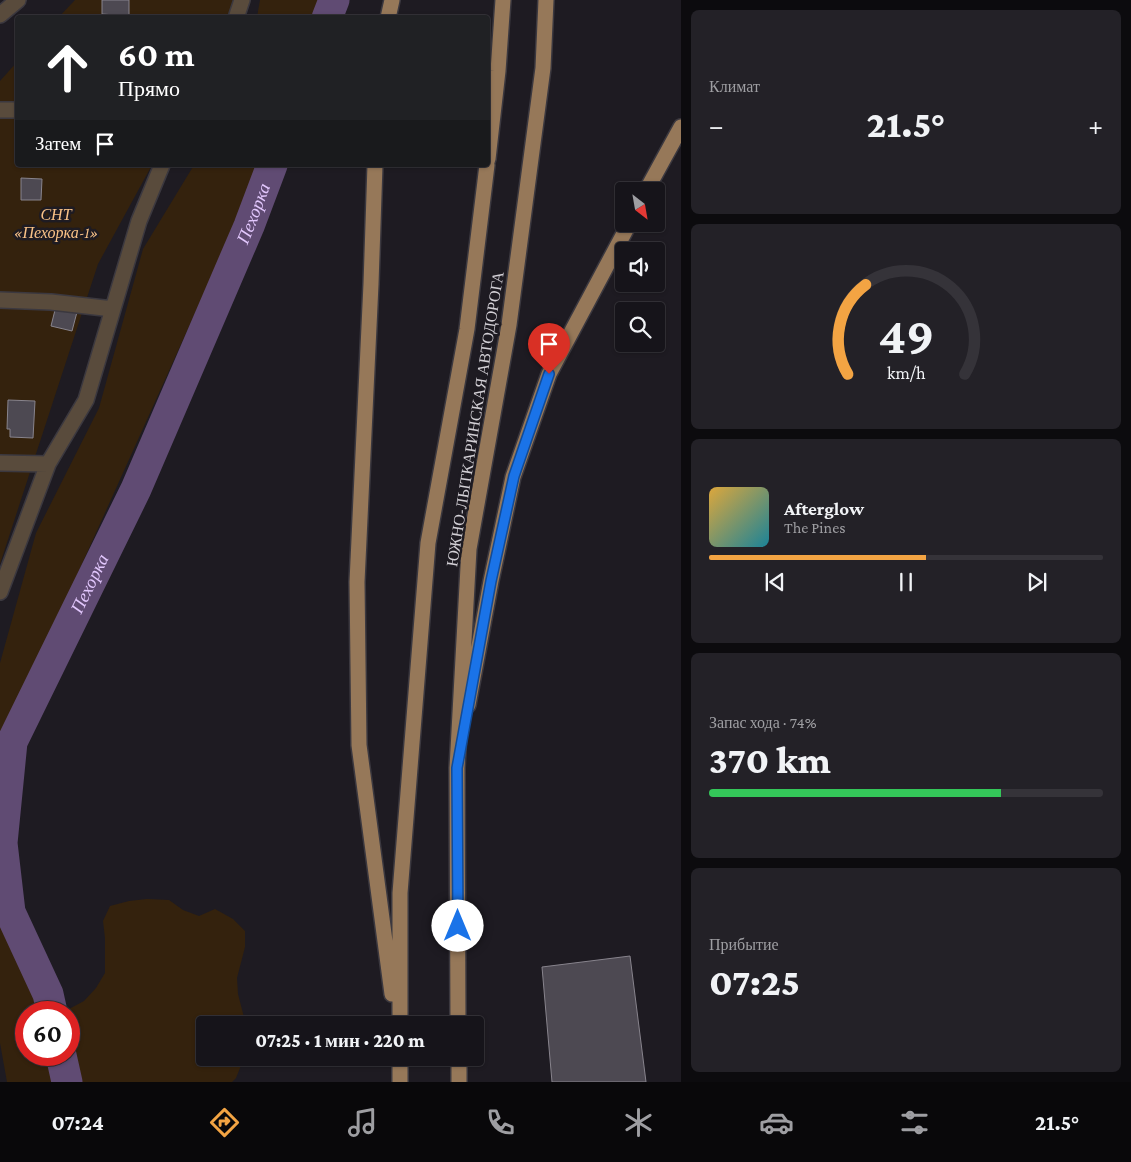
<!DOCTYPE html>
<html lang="ru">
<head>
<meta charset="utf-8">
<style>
  body { margin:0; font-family:"Crimson Pro",serif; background:#232127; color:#f1f3f6; height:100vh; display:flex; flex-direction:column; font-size:19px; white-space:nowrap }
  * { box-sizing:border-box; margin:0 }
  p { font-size:16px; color:#9e9ea2 }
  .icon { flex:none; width:28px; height:28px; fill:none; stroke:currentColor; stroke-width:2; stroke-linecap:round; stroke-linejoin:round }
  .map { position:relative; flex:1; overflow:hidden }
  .sheet { display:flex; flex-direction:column; gap:10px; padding:10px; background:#0c0b0e; width:450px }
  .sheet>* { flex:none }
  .banner { position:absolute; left:15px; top:15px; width:475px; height:152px; border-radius:5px; box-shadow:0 1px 4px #0004,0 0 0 1px #353339; background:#202124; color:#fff; overflow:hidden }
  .needle { width:32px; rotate:149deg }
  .controls { position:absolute; left:615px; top:182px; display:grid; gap:10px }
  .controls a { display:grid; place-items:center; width:50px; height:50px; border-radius:5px; background:#16141a; box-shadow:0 1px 4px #0004,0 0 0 1px #353339; font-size:25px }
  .speed { position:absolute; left:15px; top:1001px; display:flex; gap:10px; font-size:25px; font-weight:700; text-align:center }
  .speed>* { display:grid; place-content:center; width:65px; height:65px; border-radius:50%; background:#16141a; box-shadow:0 1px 4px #0004,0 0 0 1px #353339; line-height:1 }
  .speed .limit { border:8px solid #d22; background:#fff; color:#111 }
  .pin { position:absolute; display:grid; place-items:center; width:42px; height:42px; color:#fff; margin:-51px -21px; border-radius:50% 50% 50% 0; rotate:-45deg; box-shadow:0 0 5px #0007 }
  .pin .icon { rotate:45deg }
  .me { position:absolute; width:55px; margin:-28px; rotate:0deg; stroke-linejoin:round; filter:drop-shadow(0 0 4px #0008) }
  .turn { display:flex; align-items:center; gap:18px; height:105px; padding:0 20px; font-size:22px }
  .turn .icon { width:65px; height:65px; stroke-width:2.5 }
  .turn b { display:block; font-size:35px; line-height:42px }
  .then { display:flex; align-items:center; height:48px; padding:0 20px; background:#0003; gap:10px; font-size:19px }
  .big { font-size:38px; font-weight:800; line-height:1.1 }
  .sheet .widget { flex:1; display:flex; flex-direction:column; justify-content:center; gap:8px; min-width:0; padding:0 18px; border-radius:8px; background:#232127 }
  .sheet .dial { align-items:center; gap:0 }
  .dial svg { height:130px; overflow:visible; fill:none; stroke:#353339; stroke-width:7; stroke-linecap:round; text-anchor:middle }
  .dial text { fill:#f1f3f6; stroke:none }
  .song { display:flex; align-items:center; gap:15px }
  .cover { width:60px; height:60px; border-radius:8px; background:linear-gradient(135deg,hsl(40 70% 55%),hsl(190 70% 35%)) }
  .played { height:5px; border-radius:2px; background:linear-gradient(90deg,#f3a443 55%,#353339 55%) }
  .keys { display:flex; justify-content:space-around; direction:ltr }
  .heat { display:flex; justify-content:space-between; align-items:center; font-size:28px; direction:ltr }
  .charge { height:8px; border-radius:4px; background:linear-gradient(90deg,#34c759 74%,#353339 0) }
  .trip { position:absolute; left:196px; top:1016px; width:288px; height:50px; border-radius:5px; background:#16141a; box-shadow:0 1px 4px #0004,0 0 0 1px #353339; font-weight:800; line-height:50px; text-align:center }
  .menu { display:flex; height:80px; justify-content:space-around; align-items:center; background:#09080a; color:#9e9ea2 }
  .menu .icon { width:35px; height:35px }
  .menu .current { color:#f3a443 }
  .menu b { font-size:22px; color:#f1f3f6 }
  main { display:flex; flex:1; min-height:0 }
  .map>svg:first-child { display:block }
</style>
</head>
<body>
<main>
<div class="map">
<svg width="681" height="1082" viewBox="0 0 681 1082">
  <rect width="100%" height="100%" fill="#1e1b22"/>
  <path fill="#34220d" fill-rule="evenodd" d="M75,0H242L233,17L58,18Z
    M260,0H321V4L316,17H257Z
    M17,62L18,165H152L98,264L0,564V81Z
    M194,165H260L246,200L8,728L0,758V663L36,533L99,408L143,249Z
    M0,896L5,918L35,1002L69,1009L84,1001L96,988L105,973V938L103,921L110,906L129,901L147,899L169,900L183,910L199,916L215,909L233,919L245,931V947L237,978L238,994L246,1025H205V1058H244L236,1078L232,1082H7L0,1043ZM69,1012V1055H26V1012Z"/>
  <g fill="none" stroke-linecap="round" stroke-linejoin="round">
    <g stroke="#604b73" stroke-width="31">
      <path d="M327,18L334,0"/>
      <path id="s1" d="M52,1012L48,994L10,912L2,843L12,742L136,489L249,226L272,165"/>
      <path d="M61,1055L67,1082"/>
    </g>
  </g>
  <path fill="#4d4952" stroke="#88848d" d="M102,0H129V16L102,14Z
    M21,178L42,179L41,200H21Z
    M56,306L77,312L72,331L51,326Z
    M8,400L35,401L33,438L10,437V429H7Z
    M630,956L646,1082H552L542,967Z"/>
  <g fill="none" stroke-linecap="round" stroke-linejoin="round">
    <defs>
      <path id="minor" d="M0,15L18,0
        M236,18L242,0
        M0,110H18
        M0,300L51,302L113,309
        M0,463L48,464
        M0,592L48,464L86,400L139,221L162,165"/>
      <path id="major" d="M388,18L392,0
        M488,159L498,71L503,0
        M375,165L371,284L357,582L359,745L392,994
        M646,191L681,127
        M468,705L491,581L513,477L549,374L629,224
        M400,1025V893L428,543L467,329L487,165
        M458,1025L457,768L469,549L509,325L543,68L546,0
        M459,1058V1082
        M400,1082V1058"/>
    </defs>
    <use href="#minor" stroke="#3b383f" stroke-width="18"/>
    <use href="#major" stroke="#3b383f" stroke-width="18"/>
    <use href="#minor" stroke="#594b3c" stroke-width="15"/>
    <use href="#major" stroke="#967859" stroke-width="15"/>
  </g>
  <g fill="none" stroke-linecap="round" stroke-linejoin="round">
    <defs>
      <path id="route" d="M458,926L457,768L491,581L514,476L549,374"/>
    </defs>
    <use href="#route" stroke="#114b97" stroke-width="12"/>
    <use href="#route" stroke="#1a73e8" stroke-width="9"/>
  </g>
  <g text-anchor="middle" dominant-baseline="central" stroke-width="5" stroke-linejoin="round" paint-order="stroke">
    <g font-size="16" font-style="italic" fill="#f9c287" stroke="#1e1b22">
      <text x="56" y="214">СНТ<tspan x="56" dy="18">«Пехорка-1»</tspan></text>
    </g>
    <g font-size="16" fill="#d3d0d6" stroke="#1e1b22">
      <text transform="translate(475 419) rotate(-81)">ЮЖНО-ЛЫТКАРИНСКАЯ АВТОДОРОГА</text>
    </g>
    <g font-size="18" font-style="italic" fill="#e2c7fd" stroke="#1e1b22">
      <text stroke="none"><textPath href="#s1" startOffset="861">Пехорка</textPath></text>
      <text stroke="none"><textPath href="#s1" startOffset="456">Пехорка</textPath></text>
    </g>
  </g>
</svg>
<div class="controls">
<a><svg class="needle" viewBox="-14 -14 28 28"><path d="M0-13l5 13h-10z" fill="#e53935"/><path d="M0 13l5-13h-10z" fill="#9e9ea2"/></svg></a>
<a><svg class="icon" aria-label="sound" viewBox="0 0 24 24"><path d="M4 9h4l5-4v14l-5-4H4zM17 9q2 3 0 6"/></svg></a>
<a><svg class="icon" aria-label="search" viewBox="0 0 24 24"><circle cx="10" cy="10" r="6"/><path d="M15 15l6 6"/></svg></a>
</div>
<div class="speed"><div class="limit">60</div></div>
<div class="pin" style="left:549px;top:374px;background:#d93025"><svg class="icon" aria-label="arrive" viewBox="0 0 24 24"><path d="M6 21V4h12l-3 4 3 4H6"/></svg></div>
<svg class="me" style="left:458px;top:926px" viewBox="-20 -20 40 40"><circle r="19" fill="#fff"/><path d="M0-13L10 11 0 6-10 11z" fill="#1a73e8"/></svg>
<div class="trip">07:25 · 1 мин · 220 m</div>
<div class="banner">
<div class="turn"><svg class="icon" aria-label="ahead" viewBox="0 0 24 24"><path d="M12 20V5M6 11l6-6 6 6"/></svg><div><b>60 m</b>Прямо</div></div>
<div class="then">Затем<svg class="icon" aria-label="arrive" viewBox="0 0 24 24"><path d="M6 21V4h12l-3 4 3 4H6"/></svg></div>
</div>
</div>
<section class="sheet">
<div class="widget"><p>Климат</p>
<div class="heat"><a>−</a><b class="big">21.5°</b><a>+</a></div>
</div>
<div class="widget dial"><svg viewBox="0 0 100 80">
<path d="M14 69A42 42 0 1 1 86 69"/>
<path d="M14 69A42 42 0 0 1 25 14" stroke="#f3a443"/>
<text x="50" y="56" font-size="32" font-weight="700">49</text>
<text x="50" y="72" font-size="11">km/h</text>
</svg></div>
<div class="widget">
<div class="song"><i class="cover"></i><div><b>Afterglow</b><p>The Pines</p></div></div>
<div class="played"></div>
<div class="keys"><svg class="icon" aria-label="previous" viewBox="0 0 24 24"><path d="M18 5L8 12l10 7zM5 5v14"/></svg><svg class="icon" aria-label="pause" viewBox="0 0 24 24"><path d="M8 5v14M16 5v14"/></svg><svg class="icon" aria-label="next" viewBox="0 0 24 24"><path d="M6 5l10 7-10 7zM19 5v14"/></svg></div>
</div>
<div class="widget"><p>Запас хода · 74%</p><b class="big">370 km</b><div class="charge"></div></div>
<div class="widget"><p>Прибытие</p><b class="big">07:25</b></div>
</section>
</main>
<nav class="menu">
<b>07:24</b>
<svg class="icon current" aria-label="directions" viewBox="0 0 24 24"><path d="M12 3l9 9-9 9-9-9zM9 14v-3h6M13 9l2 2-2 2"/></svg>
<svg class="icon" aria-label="music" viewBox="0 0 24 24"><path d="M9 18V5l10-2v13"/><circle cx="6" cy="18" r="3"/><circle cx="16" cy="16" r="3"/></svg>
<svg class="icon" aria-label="phone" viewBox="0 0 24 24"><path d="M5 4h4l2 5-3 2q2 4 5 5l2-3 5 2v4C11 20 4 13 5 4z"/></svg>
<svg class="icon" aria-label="climate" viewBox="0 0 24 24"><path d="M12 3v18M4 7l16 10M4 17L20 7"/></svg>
<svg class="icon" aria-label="car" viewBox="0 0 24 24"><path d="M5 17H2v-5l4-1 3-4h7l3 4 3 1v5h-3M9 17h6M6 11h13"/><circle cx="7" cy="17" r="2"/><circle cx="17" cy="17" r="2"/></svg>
<svg class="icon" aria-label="filters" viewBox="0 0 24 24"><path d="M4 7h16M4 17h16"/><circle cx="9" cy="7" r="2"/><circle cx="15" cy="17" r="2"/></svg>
<b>21.5°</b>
</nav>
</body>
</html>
